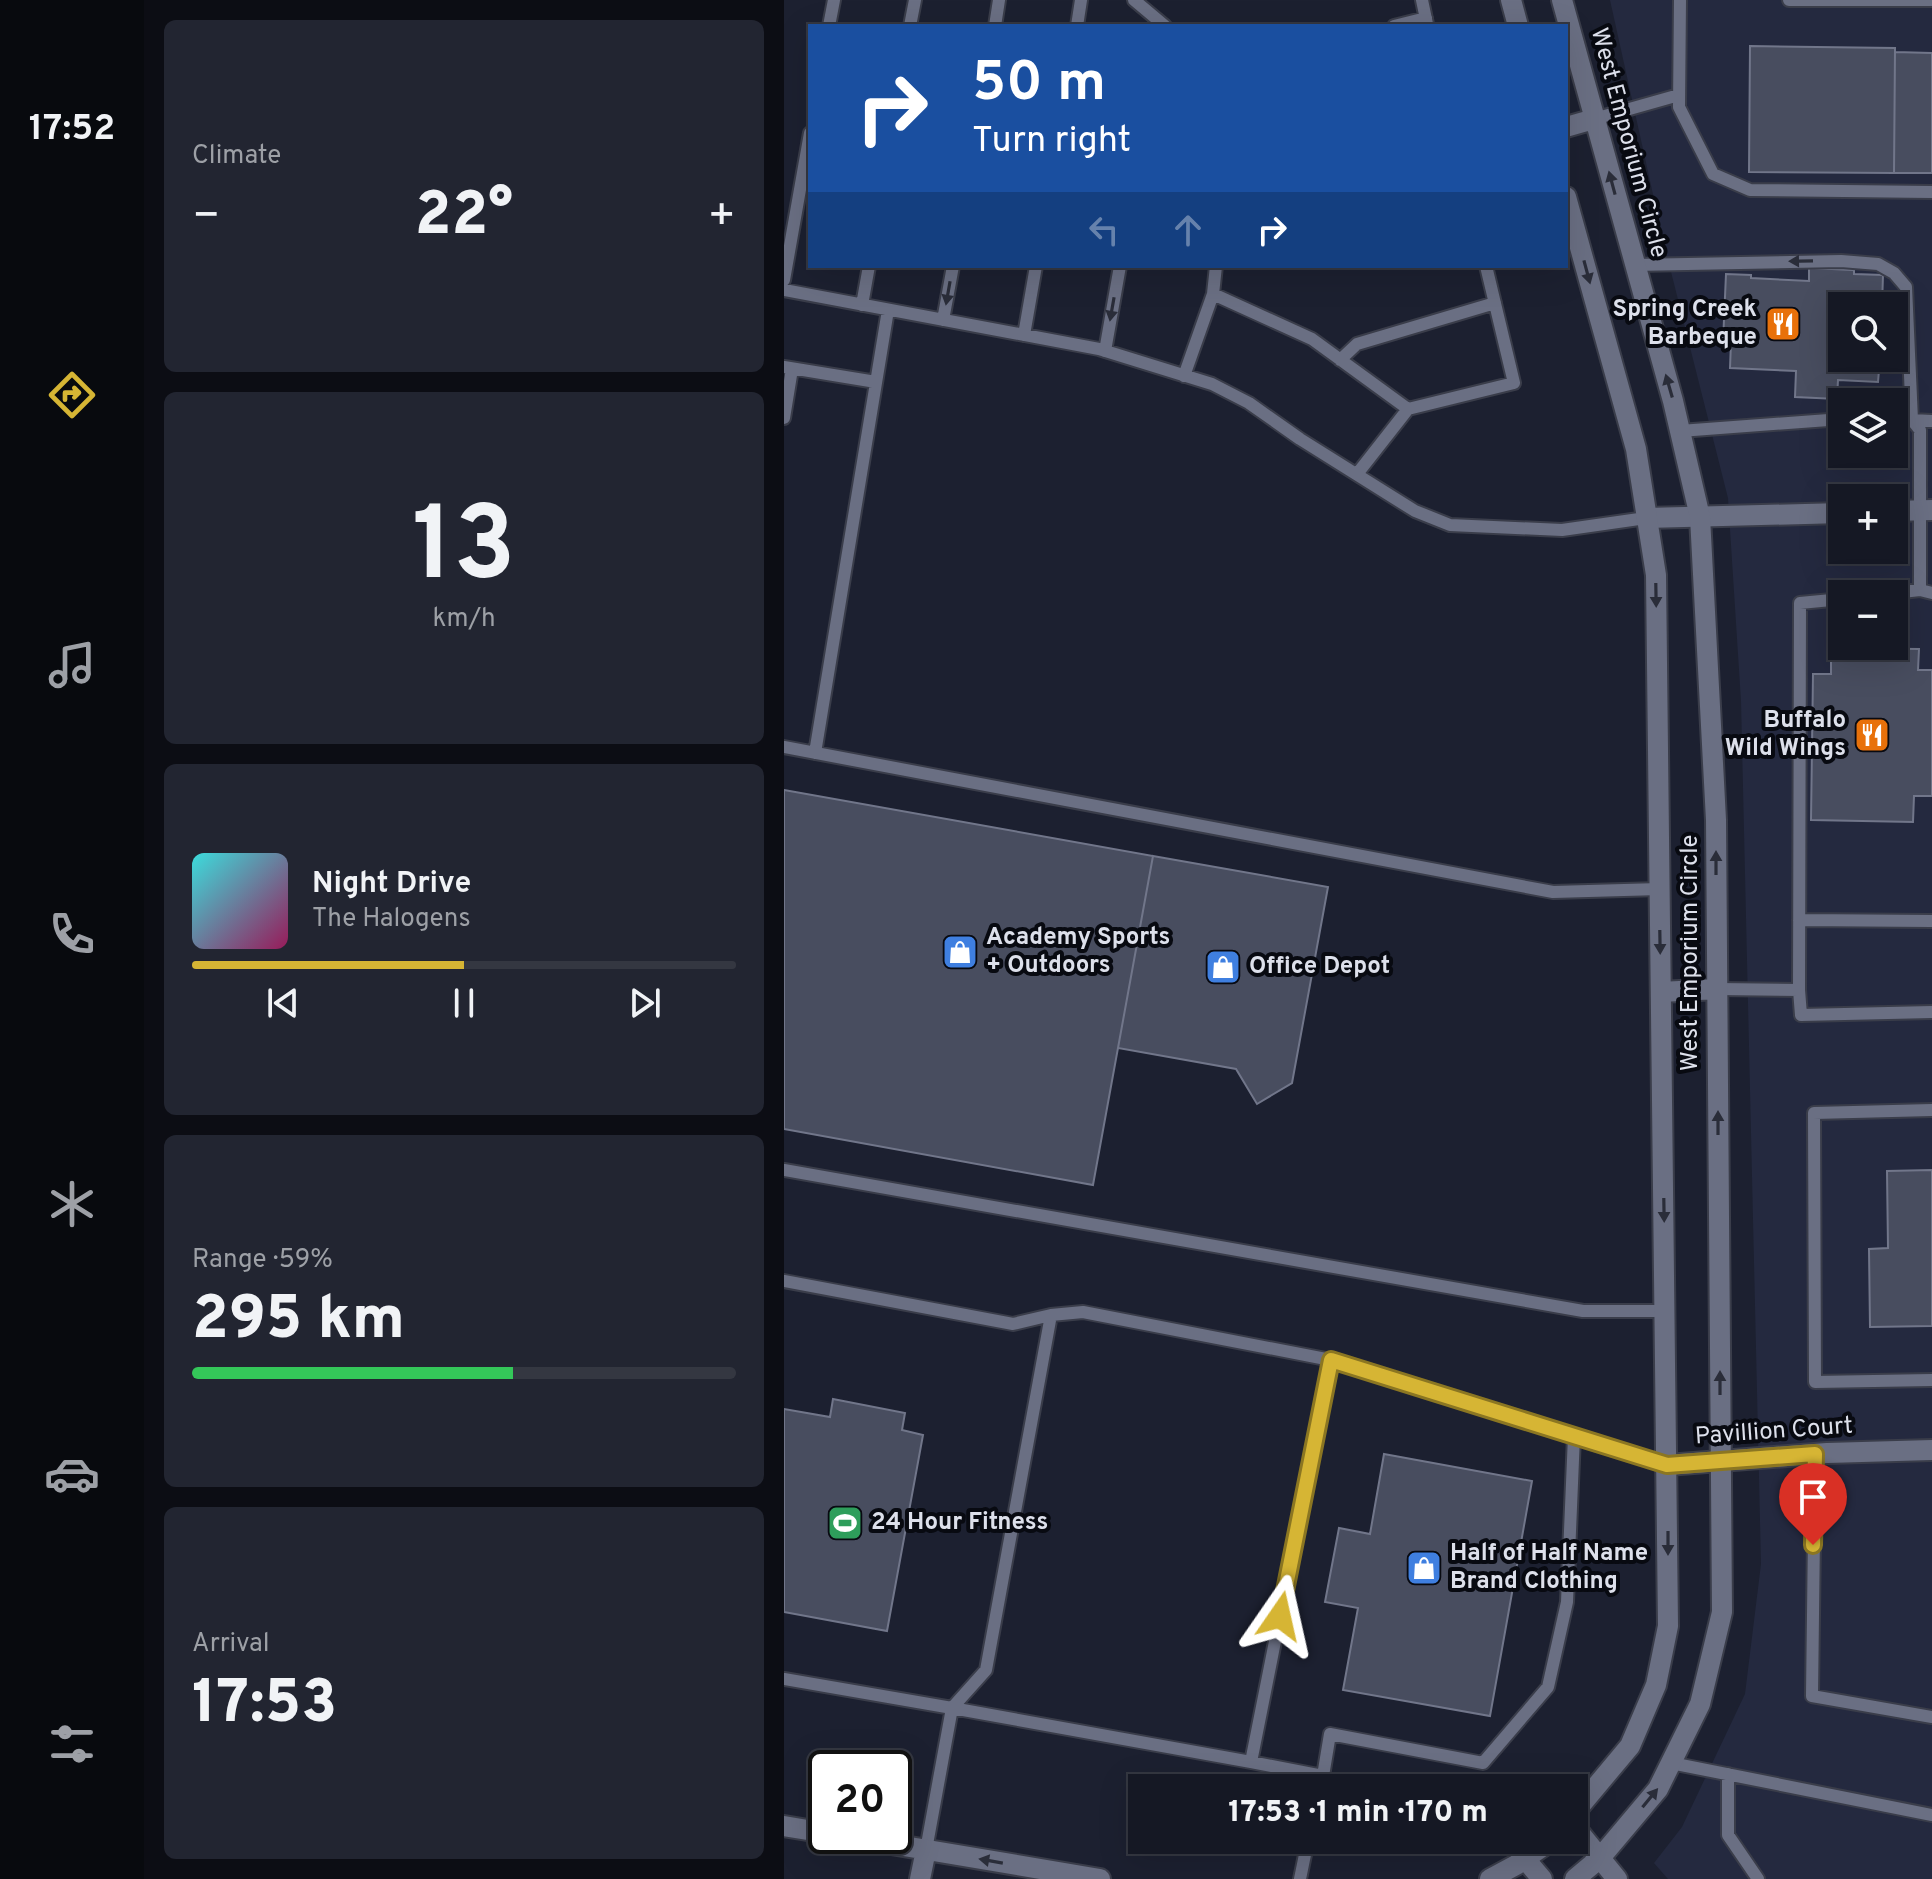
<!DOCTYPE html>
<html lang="en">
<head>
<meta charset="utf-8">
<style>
  body { margin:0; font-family:Overpass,sans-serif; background:#222531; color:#f1f3f6; height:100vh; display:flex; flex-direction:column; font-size:30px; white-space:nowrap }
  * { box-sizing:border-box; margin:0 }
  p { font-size:26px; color:#9da0a6 }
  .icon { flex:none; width:44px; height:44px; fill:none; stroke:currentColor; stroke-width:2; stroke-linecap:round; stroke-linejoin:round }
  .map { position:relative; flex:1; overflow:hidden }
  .details { display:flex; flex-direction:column; gap:20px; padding:20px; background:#0c0d14; width:640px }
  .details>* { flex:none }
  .banner { position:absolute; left:24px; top:24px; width:760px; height:244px; border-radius:0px; box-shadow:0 8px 32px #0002,0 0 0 2px #343741; background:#1a4fa0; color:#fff; overflow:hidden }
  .buttons { position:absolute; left:1044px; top:292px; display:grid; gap:16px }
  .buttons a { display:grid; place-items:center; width:80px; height:80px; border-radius:0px; background:#151824; box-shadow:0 8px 32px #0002,0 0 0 2px #343741; font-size:40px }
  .speed { position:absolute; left:24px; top:1750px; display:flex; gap:16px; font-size:40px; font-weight:700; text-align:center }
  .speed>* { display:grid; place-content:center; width:104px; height:104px; border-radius:50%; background:#151824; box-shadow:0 8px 32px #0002,0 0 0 2px #343741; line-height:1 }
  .speed .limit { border:4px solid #111; border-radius:12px; background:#fff; color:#111 }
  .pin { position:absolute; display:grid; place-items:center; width:68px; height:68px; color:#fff; margin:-82px -34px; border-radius:50% 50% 50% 0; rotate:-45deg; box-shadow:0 0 8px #0007 }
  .pin .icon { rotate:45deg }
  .me { position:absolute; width:88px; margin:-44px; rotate:11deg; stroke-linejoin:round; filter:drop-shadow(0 0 6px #0008) }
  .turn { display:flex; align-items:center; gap:28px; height:168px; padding:0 32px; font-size:36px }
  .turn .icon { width:104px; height:104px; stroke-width:2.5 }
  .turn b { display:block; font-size:56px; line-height:68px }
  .lanes { display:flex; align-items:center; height:76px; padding:0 32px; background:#0003; justify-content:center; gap:40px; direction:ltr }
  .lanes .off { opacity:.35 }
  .big { font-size:60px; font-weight:800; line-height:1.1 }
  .details .tile { flex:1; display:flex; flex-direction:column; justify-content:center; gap:12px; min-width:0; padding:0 28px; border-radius:12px; background:#222531 }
  .details .dial { align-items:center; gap:0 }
  .dial b { font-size:104px; line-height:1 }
  .song { display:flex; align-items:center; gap:24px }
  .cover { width:96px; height:96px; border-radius:12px; background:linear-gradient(135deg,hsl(180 70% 55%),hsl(330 70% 35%)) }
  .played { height:8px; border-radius:4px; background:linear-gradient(90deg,#d6b534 50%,#343741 50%) }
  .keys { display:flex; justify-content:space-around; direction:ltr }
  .heat { display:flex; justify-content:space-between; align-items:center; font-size:44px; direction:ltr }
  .charge { height:12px; border-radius:6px; background:linear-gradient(90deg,#34c759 59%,#343741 0) }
  .trip { position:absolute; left:344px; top:1774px; width:460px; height:80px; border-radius:0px; background:#151824; box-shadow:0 8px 32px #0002,0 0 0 2px #343741; font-weight:800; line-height:80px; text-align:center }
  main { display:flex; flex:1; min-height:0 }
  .tab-bar { display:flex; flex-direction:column; width:144px; justify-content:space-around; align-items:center; background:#080a0e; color:#9da0a6 }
  .tab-bar .icon { width:56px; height:56px }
  .tab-bar .selected { color:#d6b534 }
  .tab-bar b { font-size:36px; color:#f1f3f6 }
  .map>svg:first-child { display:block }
</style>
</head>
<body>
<main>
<nav class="tab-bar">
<b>17:52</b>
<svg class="icon selected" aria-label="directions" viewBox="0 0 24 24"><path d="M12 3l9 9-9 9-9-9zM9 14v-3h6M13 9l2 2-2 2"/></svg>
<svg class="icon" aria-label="music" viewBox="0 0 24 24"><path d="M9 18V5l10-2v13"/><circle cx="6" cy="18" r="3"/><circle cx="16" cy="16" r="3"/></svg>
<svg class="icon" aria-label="phone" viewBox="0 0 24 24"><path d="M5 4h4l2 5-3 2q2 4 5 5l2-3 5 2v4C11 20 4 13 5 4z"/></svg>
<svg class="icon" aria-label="climate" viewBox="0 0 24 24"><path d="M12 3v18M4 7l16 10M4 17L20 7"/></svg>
<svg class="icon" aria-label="car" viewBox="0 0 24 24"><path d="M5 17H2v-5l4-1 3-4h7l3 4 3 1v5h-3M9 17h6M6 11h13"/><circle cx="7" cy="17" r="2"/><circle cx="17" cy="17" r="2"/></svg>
<svg class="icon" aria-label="filters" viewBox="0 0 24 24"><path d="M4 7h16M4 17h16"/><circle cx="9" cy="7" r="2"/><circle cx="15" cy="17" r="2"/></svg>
</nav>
<section class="details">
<div class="tile"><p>Climate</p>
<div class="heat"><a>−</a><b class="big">22°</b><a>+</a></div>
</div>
<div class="tile dial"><b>13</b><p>km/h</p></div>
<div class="tile">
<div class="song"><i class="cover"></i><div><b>Night Drive</b><p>The Halogens</p></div></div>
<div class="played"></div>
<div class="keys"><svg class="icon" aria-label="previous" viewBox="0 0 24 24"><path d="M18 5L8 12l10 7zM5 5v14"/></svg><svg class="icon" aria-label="pause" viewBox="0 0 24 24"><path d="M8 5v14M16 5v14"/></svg><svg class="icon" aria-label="next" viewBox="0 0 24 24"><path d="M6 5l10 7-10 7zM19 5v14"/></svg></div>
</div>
<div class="tile"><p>Range · 59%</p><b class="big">295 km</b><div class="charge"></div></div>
<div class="tile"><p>Arrival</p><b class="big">17:53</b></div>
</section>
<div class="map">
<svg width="1148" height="1879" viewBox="0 0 1148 1879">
  <rect width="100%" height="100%" fill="#1c2030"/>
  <path fill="#24293f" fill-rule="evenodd" d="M826,0H1148V1879H884L870,1863L898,1827L961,1694L977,1564L957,701L944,498L880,244ZM1058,306H1110V358H1058ZM1058,402H1110V454H1058ZM1058,498H1110V550H1058ZM1058,594H1110V646H1058Z"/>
  <path fill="#484d5f" stroke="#71768a" stroke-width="2" d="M966,46L1111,48L1110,173L965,172Z
    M1111,52L1148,53V173H1110Z
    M1025,268L1070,270V274L1099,275L1098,306H1058V358H1096L1094,382L1054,380L1053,399L1011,397L1012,371L946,368L947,342H939L942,274L967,275V278L1025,281Z
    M1047,648L1135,649L1134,670H1148V796H1130L1129,822L1027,820L1029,674H1047Z
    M0,790L369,856L309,1185L0,1129Z
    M369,856L544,887L508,1083L473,1104L452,1069L334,1048Z
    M1148,1170V1326L1086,1327L1085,1249L1104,1248L1103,1171Z
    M49,1399L121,1413L118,1430L139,1435L103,1631L0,1612V1409L46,1417Z
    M600,1454L748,1481L706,1716L559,1690L574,1608L541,1602L555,1528L586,1534Z"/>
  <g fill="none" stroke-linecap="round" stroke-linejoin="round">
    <defs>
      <path id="service" d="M350,0L381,26
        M638,0L643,24
        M896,0L895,107L929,174L966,190L1148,192
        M1005,0H1148
        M45,26L50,0
        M126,26L131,0
        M211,26L215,0
        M293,26L297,0
        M610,26L642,18
        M810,119L895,95
        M850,265L1057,261L1094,264L1110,273L1122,287L1128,420L1148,421
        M0,280L26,133
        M0,290L315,349L428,384L465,403L516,439L631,511L666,525L778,530L862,518
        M429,294L432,266
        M78,305L85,266
        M159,320L169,266
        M240,335L252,266
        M321,351L336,266
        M556,360L573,344L711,303
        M0,367L92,382
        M400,376L429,294L528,339L624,409
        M1110,416L1128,420L1136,430V590L1148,593
        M0,418L8,369
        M896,431L1058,419
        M573,474L624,409L730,383L702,266
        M1100,594L1136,590
        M0,747L769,892L876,889
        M31,753L104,310
        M1015,920L1148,921
        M933,989L1015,990L1017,1015L1148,1012
        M1015,990L1016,603L1058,599
        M1148,1110L1030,1113L1031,1382L1148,1380
        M0,1170L799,1311H881
        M0,1281L229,1324L267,1315L299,1312L547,1360
        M1031,1454L1028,1696L1148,1717
        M0,1679L168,1708L142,1850
        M168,1708L202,1670L267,1315
        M168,1708L467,1762L539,1776L536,1788
        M467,1762L547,1360L883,1465
        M887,1763L1148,1815
        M944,1774V1835L974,1879
        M539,1776L546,1734L699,1763L764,1687L783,1602L790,1436
        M516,1879L524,1840"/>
      <path id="minor" d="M1110,511L1148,510
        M862,518L1058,513
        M883,1465L1043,1453L1148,1450"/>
      <path id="tertiary" d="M727,0L734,26
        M778,0L889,401L916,517L932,820L938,1612L916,1704L874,1789L816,1858L791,1879
        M782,127L810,119
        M782,197L852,449L872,575L884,1626L872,1685L846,1746L790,1813
        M877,992L933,989
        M0,1826L42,1833
        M790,1826L833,1879
        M60,1836L316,1879
        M741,1859L758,1879
        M136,1879L142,1850
        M706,1879L732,1865L768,1840"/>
    </defs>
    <use href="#service" stroke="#3a3d4a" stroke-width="16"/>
    <use href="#minor" stroke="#3a3d4a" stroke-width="24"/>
    <use href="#tertiary" stroke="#3a3d4a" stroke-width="24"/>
    <use href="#service" stroke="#6a6f83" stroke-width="12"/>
    <use href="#minor" stroke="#6a6f83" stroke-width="20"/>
    <use href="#tertiary" stroke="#6a6f83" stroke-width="20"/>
  </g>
  <defs><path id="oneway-solid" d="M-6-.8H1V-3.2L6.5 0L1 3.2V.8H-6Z" transform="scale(2)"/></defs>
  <g fill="#2a2d39">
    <use href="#oneway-solid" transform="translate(828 183) rotate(-105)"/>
    <use href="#oneway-solid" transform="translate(1017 261) rotate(179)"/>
    <use href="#oneway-solid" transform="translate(803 272) rotate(75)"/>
    <use href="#oneway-solid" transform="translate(164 293) rotate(100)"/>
    <use href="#oneway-solid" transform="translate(328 309) rotate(100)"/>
    <use href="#oneway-solid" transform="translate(885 386) rotate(-106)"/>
    <use href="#oneway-solid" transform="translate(872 595) rotate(89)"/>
    <use href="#oneway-solid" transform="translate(932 863) rotate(-90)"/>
    <use href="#oneway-solid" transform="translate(876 942) rotate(89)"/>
    <use href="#oneway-solid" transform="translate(934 1123) rotate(-90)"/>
    <use href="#oneway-solid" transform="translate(880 1210) rotate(89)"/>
    <use href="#oneway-solid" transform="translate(936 1383) rotate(-90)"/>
    <use href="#oneway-solid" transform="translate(884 1543) rotate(90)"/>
    <use href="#oneway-solid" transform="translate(866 1798) rotate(-51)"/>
    <use href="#oneway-solid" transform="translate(207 1861) rotate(-170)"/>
  </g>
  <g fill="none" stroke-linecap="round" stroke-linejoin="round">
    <defs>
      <path id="route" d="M496,1616L547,1360L883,1465L1031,1454L1029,1545"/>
    </defs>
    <use href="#route" stroke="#8b7622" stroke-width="20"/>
    <use href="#route" stroke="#d6b534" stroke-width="14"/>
  </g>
  <defs>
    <symbol id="restaurant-square" viewBox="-11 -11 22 22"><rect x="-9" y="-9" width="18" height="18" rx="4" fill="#e8710a" stroke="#080a11"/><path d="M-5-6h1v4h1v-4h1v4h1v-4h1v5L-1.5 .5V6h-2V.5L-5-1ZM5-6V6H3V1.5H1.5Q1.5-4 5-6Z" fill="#fff"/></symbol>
    <symbol id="shop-square" viewBox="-11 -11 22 22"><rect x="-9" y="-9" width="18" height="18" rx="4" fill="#3f7fe0" stroke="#080a11"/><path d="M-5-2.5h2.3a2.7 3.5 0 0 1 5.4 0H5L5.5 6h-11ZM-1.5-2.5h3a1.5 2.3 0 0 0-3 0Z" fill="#fff"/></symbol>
    <symbol id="stadium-square" viewBox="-11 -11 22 22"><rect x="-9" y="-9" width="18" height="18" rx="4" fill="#2e9e5b" stroke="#080a11"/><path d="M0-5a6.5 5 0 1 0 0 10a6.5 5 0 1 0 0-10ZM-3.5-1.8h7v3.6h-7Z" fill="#fff"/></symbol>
  </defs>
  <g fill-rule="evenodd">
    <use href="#restaurant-square" x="979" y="304" width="40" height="40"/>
    <use href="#restaurant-square" x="1068" y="715" width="40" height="40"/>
    <use href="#shop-square" x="156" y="932" width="40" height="40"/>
    <use href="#shop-square" x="419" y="947" width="40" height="40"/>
    <use href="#stadium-square" x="41" y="1503" width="40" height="40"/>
    <use href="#shop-square" x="620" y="1548" width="40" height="40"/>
  </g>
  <g text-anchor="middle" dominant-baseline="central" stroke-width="8" stroke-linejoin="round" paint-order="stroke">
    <g font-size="24" fill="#dde0eb" stroke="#080a11">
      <text transform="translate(844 143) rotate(75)">West Emporium Circle</text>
      <text transform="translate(907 953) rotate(-90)">West Emporium Circle</text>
      <text transform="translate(990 1432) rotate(-4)">Pavillion Court</text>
    </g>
    <g font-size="24" font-weight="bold" fill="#dde0eb" stroke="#080a11" text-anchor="start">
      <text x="973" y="310" text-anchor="end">Spring Creek<tspan x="973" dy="28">Barbeque</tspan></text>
      <text x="1062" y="721" text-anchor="end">Buffalo<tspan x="1062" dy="28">Wild Wings</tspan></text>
      <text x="202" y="938">Academy Sports<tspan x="202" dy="28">+ Outdoors</tspan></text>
      <text x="465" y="967">Office Depot</text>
      <text x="87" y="1523">24 Hour Fitness</text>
      <text x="666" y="1554">Half of Half Name<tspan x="666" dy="28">Brand Clothing</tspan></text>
    </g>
  </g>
</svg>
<div class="buttons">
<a><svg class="icon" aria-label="search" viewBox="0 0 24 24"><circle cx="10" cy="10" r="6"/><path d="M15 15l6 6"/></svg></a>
<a><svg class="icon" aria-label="layers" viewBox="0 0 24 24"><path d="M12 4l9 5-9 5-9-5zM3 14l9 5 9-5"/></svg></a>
<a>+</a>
<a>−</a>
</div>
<div class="speed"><div class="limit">20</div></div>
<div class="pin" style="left:1029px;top:1545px;background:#d93025"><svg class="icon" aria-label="arrive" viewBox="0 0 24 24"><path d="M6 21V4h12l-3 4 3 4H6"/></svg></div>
<svg class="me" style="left:496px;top:1616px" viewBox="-20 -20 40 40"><path d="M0-17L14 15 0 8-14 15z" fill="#d6b534" stroke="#fff" stroke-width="4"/></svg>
<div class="trip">17:53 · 1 min · 170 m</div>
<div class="banner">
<div class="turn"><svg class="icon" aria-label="right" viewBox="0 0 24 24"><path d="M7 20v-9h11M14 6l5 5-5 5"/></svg><div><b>50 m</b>Turn right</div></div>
<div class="lanes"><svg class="icon off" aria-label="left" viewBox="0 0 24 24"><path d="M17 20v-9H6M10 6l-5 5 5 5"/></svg><svg class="icon off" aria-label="ahead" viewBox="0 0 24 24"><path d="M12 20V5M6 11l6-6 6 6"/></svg><svg class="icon" aria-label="right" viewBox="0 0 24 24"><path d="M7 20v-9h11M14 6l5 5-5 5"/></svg></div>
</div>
</div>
</main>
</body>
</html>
